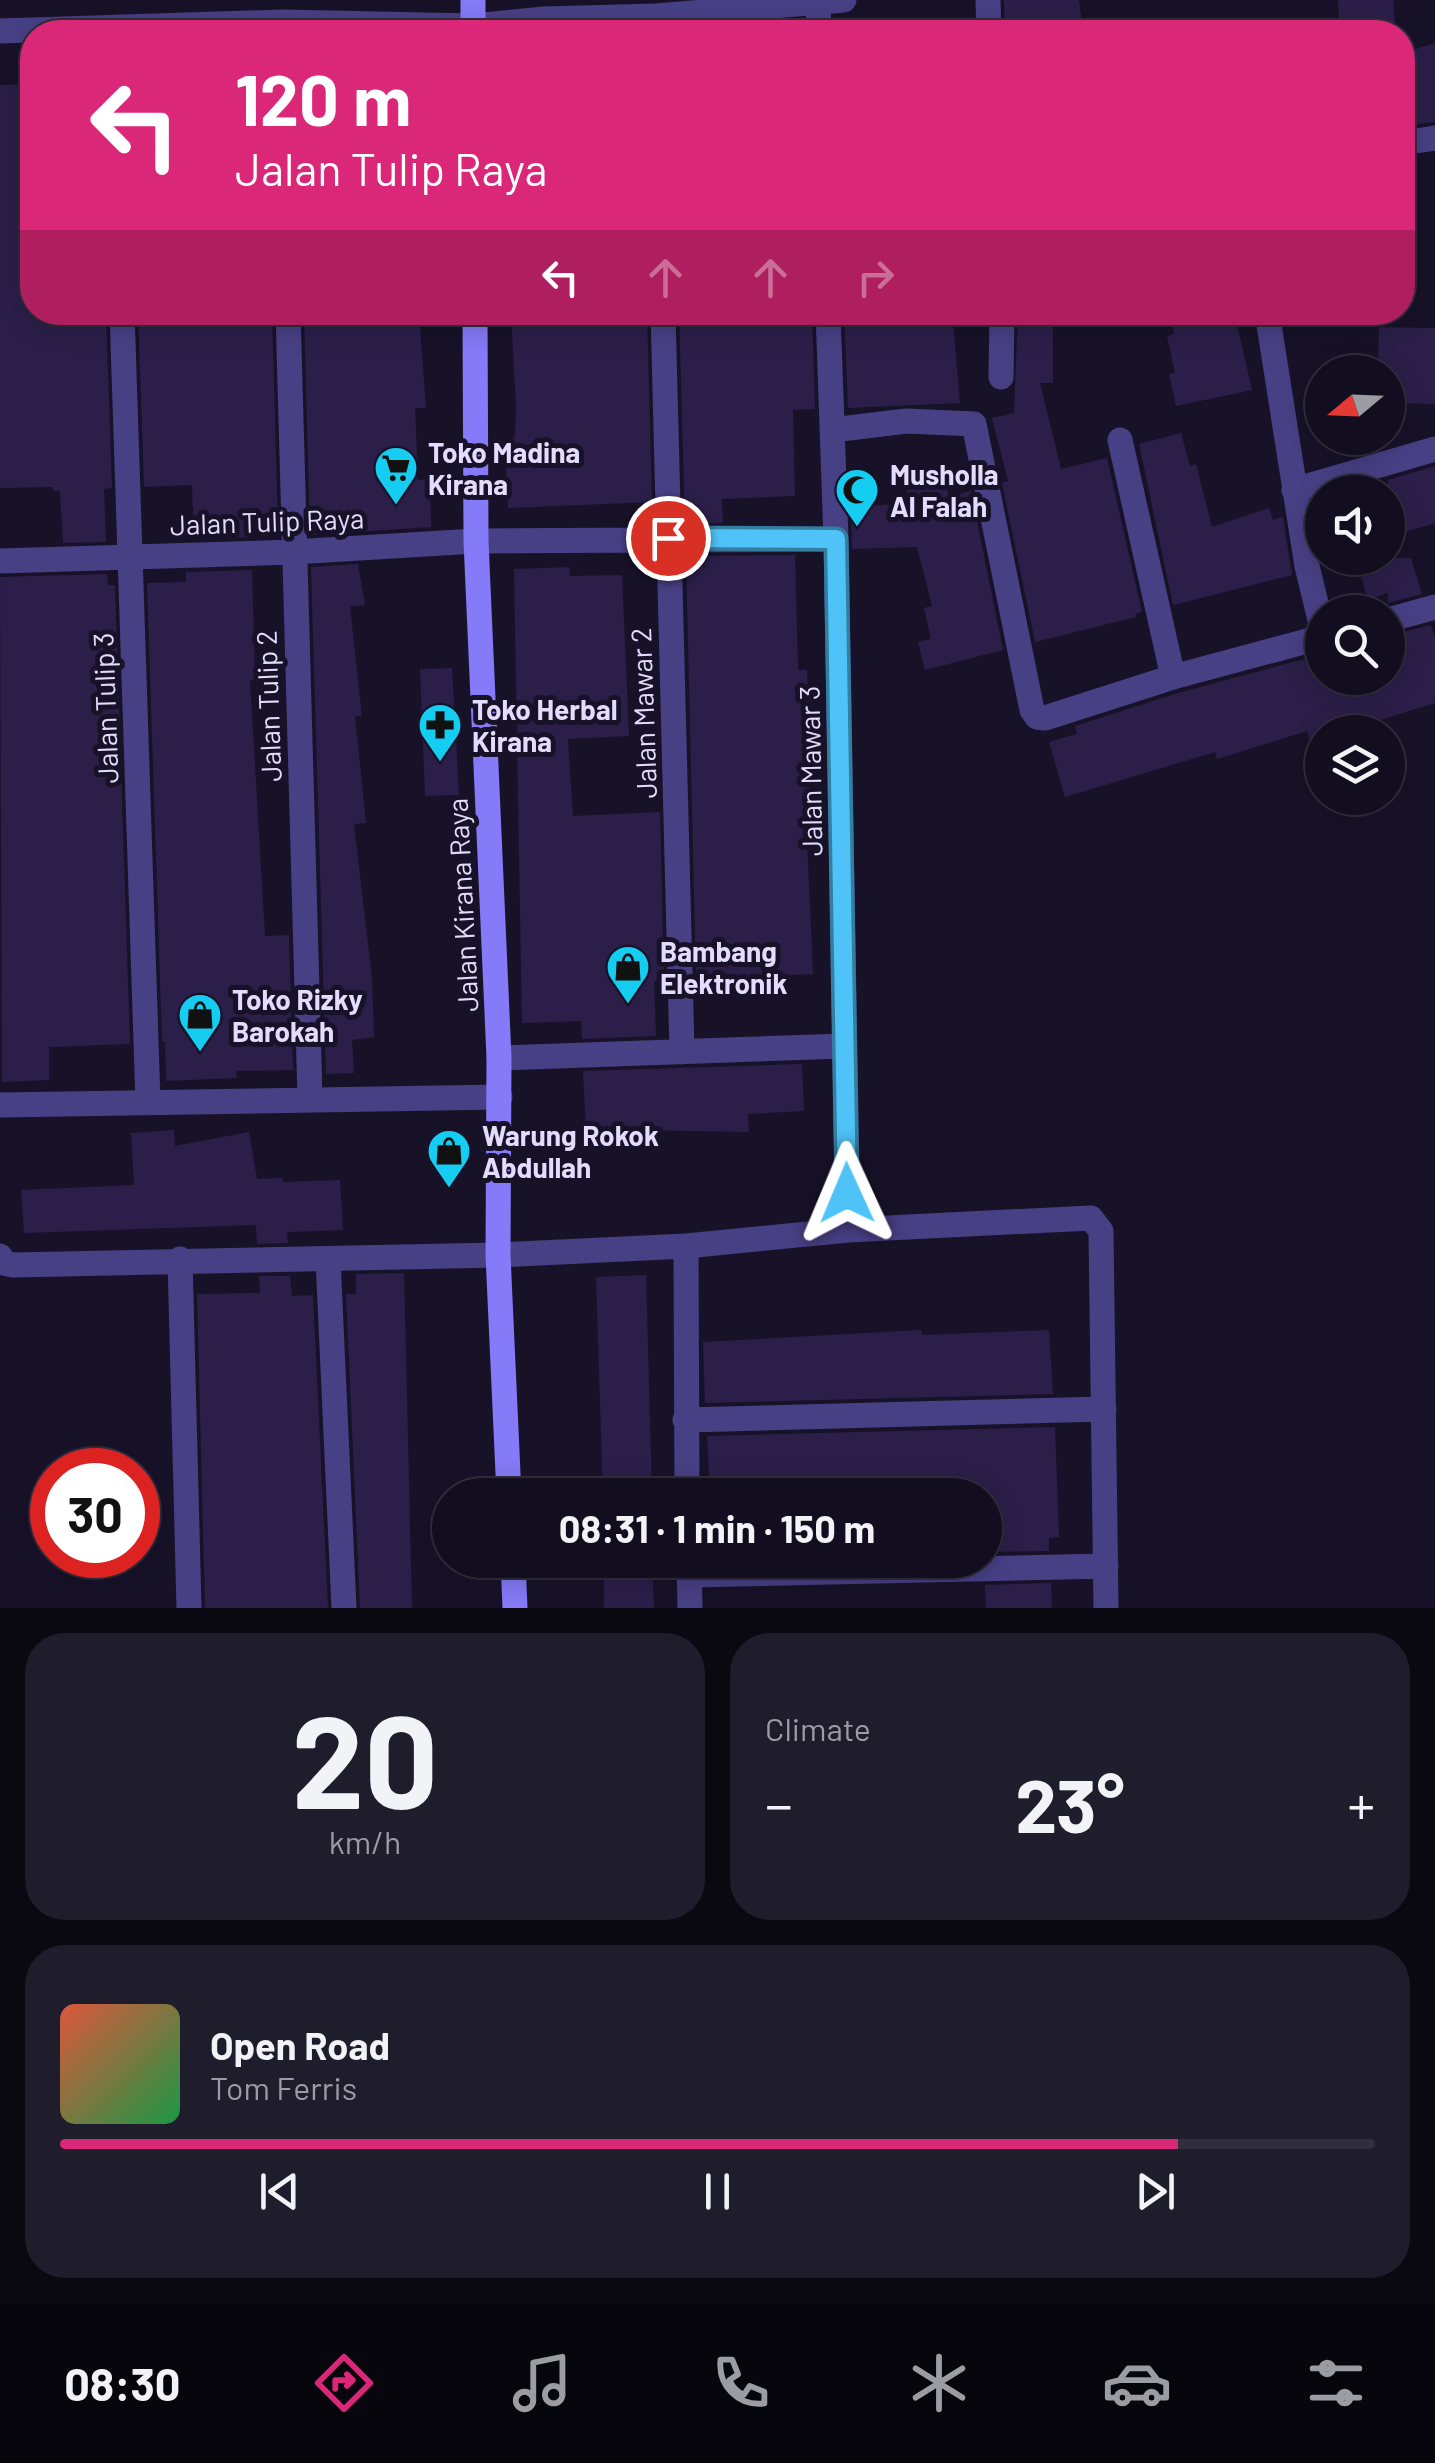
<!DOCTYPE html>
<html lang="en">
<head>
<meta charset="utf-8">
<style>
  body { margin:0; font-family:Barlow,sans-serif; background:#1f1c2c; color:#f1f3f6; height:100vh; display:flex; flex-direction:column; font-size:38px; white-space:nowrap }
  * { box-sizing:border-box; margin:0 }
  p { font-size:32px; color:#9c9ca4 }
  .icon { flex:none; width:55px; height:55px; fill:none; stroke:currentColor; stroke-width:2; stroke-linecap:round; stroke-linejoin:round }
  .map { position:relative; height:1608px; overflow:hidden }
  .side { display:flex; flex-direction:column; gap:25px; padding:25px; background:#0a0811; flex:1 }
  .side>* { flex:none }
  .top-card { position:absolute; left:20px; top:20px; width:1395px; height:305px; border-radius:40px; box-shadow:0 5px 25px #0003,0 0 0 2px #312e3d; background:#db2777; color:#fff; overflow:hidden }
  .needle { width:65px; rotate:251deg }
  .buttons { position:absolute; left:1305px; top:355px; display:grid; gap:20px }
  .buttons a { display:grid; place-items:center; width:100px; height:100px; border-radius:50%; background:#120e1f; box-shadow:0 5px 25px #0003,0 0 0 2px #312e3d; font-size:50px }
  .speed { position:absolute; left:30px; top:1448px; display:flex; gap:20px; font-size:50px; font-weight:700; text-align:center }
  .speed>* { display:grid; place-content:center; width:130px; height:130px; border-radius:50%; background:#120e1f; box-shadow:0 5px 25px #0003,0 0 0 2px #312e3d; line-height:1 }
  .speed .limit { border:15px solid #d22; background:#fff; color:#111 }
  .pin { position:absolute; display:grid; place-items:center; width:85px; height:85px; color:#fff; margin:-42px; border:5px solid #fff; border-radius:50%; box-shadow:0 2px 10px #0007 }
  .me { position:absolute; width:110px; margin:-55px; rotate:359deg; stroke-linejoin:round; filter:drop-shadow(0 0 8px #0008) }
  .turn { display:flex; align-items:center; gap:35px; height:210px; padding:0 50px; font-size:45px }
  .turn .icon { width:130px; height:130px; stroke-width:2.5 }
  .turn b { display:block; font-size:70px; line-height:85px }
  .lanes { display:flex; align-items:center; height:95px; padding:0 50px; background:#0003; justify-content:center; gap:50px; direction:ltr }
  .lanes .off { opacity:.35 }
  .big { font-size:75px; font-weight:700; line-height:1.1 }
  .side .tile { flex:1; display:flex; flex-direction:column; justify-content:center; gap:15px; min-width:0; padding:0 35px; border-radius:40px; background:#1f1c2c }
  .side .dial { align-items:center; gap:0 }
  .dial b { font-size:130px; line-height:1 }
  .song { display:flex; align-items:center; gap:30px }
  .cover { width:120px; height:120px; border-radius:15px; background:linear-gradient(135deg,hsl(10 70% 55%),hsl(140 70% 35%)) }
  .played { height:10px; border-radius:5px; background:linear-gradient(90deg,#db2777 85%,#312e3d 85%) }
  .keys { display:flex; justify-content:space-around; direction:ltr }
  .heat { display:flex; justify-content:space-between; align-items:center; font-size:55px; direction:ltr }
  .side .tiles { flex:1; display:grid; gap:25px; grid-template-columns:1fr 1fr }
  .tile:last-child { grid-column:span 2 }
  .trip { position:absolute; left:432px; top:1478px; width:570px; height:100px; border-radius:50px; background:#120e1f; box-shadow:0 5px 25px #0003,0 0 0 2px #312e3d; font-weight:700; line-height:100px; text-align:center }
  .tabs { display:flex; height:160px; justify-content:space-around; align-items:center; background:#07060c; color:#9c9ca4 }
  .tabs .icon { width:70px; height:70px }
  .tabs .current { color:#db2777 }
  .tabs b { font-size:45px; color:#f1f3f6 }
  .map>svg:first-child { display:block }
</style>
</head>
<body>
<div class="map">
<svg width="1435" height="1608" viewBox="0 0 1435 1608">
  <rect width="100%" height="100%" fill="#181229"/>
  <path fill="#2b1f49" d="M1004,0H1079L1083,32H1005Z
    M1338,0H1393L1396,32H1340Z
    M1435,43V122L1402,126V53Z
    M32,84V312H106L112,488L104,489L106,542L63,543L60,491H53V487L0,488V85Z
    M138,312H272L278,526L251,527V537L194,539L192,485L144,487Z
    M304,312H419L426,408H415L418,480L430,479L431,527L310,535Z
    M511,312H647L652,502L508,508L505,438H515L516,408Z
    M679,312H812L815,409L793,410L795,496L722,499L723,523L685,524Z
    M844,312H952L960,403L848,408Z
    M1018,312H1053V383H1040L1061,469L1107,458L1142,612L1135,614L1136,617L1035,642L1002,483L1008,481L992,418L1014,413Z
    M1169,312H1231L1232,320H1236L1252,390L1176,406L1169,374L1175,373L1167,336L1174,334Z
    M1379,327L1435,328V404L1388,403V372H1378Z
    M1181,433L1190,466L1196,464L1212,527L1269,508L1273,520L1283,517L1292,575L1173,605L1139,444Z
    M941,465L949,497L971,491L1003,650L925,670L918,642L931,639L924,608L932,606L917,547L852,549L851,506L910,504L903,475Z
    M1435,466V523L1388,537V480Z
    M795,555L798,670H807L809,707L811,805H808L807,840L813,974L696,980L686,556Z
    M1355,558H1411L1422,594L1388,603V593L1368,599Z
    M358,564L365,605L350,607L362,716H355L366,823L354,824L372,978L374,1037L352,1040L354,1073L326,1074L311,567Z
    M569,567L570,576L622,575L629,736L568,739L573,816L660,812L664,981H654L656,1036L582,1039L581,1021L522,1023L514,569Z
    M252,570L255,680H250L265,936L289,935L293,1070L236,1071L237,1078L166,1081L165,1042H162L147,583L186,582V572Z
    M107,574L108,585H115L130,1044L49,1047V1080L2,1082L0,577Z
    M1431,625L1435,638V703L1367,724L1366,721L1322,732L1309,739L1307,731L1217,759L1215,752L1065,797L1049,742L1077,734L1075,726L1178,693L1312,657L1319,678H1388V636Z
    M452,668L459,795L425,796L420,669Z
    M802,1064L804,1111L748,1114L749,1132L586,1129L583,1071Z
    M174,1130L175,1146L249,1132L257,1179L283,1178V1182L340,1180L343,1230L287,1232L288,1243L257,1244L256,1225L24,1233L21,1190L134,1185L131,1133Z
    M404,1273L412,1608H360L346,1294H356V1274Z
    M646,1275L652,1495H603L596,1277Z
    M259,1276H290L292,1296L313,1295L328,1608H205L197,1294L260,1293Z
    M921,1330L922,1335L1049,1330L1053,1394L705,1403L703,1342Z
    M1055,1427L1059,1537L1049,1538V1551L985,1552V1495H710L707,1436Z
    M604,1560H652L654,1608H604Z
    M1051,1583L1052,1608H986L985,1585Z"/>
  <g fill="none" stroke-linecap="round" stroke-linejoin="round">
    <path stroke="#484085" stroke-width="25" d="M988,0L989,32
      M818,3L819,32
      M0,31L282,22L473,26L544,19L656,16L844,0
      M1402,143L1435,138
      M122,312L148,1102
      M288,312L310,1098
      M663,312L682,1052
      M828,312L836,539L848,1230
      M1267,312L1307,566L1322,628
      M1001,377L1002,312
      M832,430L907,421L974,424L1032,710L1037,717L1045,718L1173,677L1322,637
      M1120,440L1173,677
      M1294,490L1435,449
      M0,561L293,552L476,541L836,539
      M1388,620L1435,607
      M499,1058L844,1046
      M0,1105L500,1097
      M686,1246L687,1495
      M0,1256L4,1263L13,1265L498,1255L686,1246L848,1230L1091,1218L1101,1231L1106,1608
      M180,1259L189,1608
      M328,1259L344,1608
      M685,1420L1104,1409
      M689,1560L690,1608
      M689,1575L1106,1566"/>
    <path stroke="#857af7" stroke-width="25" d="M473,0V32
      M475,312L476,541L499,1058L498,1255L509,1495
      M513,1560L515,1608"/>
  </g>
  <g fill="none" stroke-linecap="round" stroke-linejoin="round">
    <defs>
      <path id="route" d="M668,538L836,539L847,1193"/>
    </defs>
    <use href="#route" stroke="#337fa1" stroke-width="25"/>
    <use href="#route" stroke="#4fc3f7" stroke-width="18"/>
  </g>
  <defs>
    <symbol id="supermarket-pin" viewBox="-11 -11 22 30"><path d="M0 17L-7.5 6A9.5 9.5 0 1 1 7.5 6Z" fill="#15ccf1" stroke="#181229"/><path d="M-6-5.5h2.5l.6 2H6L4.5 2H-2.5L-4.4-4H-6ZM-1.5 3.2a1.3 1.3 0 1 0 .1 0ZM3 3.2a1.3 1.3 0 1 0 .1 0Z" fill="#111"/></symbol>
    <symbol id="mosque-pin" viewBox="-11 -11 22 30"><path d="M0 17L-7.5 6A9.5 9.5 0 1 1 7.5 6Z" fill="#15ccf1" stroke="#181229"/><path d="M3.5-4.9A6 6 0 1 0 3.5 4.9A5 5 0 1 1 3.5-4.9Z" fill="#111"/></symbol>
    <symbol id="pharmacy-pin" viewBox="-11 -11 22 30"><path d="M0 17L-7.5 6A9.5 9.5 0 1 1 7.5 6Z" fill="#15ccf1" stroke="#181229"/><path d="M-2-6h4v4h4v4h-4v4h-4v-4h-4v-4h4Z" fill="#111"/></symbol>
    <symbol id="shop-pin" viewBox="-11 -11 22 30"><path d="M0 17L-7.5 6A9.5 9.5 0 1 1 7.5 6Z" fill="#15ccf1" stroke="#181229"/><path d="M-5-2.5h2.3a2.7 3.5 0 0 1 5.4 0H5L5.5 6h-11ZM-1.5-2.5h3a1.5 2.3 0 0 0-3 0Z" fill="#111"/></symbol>
  </defs>
  <g fill-rule="evenodd">
    <use href="#supermarket-pin" x="371" y="443" width="50" height="68"/>
    <use href="#mosque-pin" x="832" y="465" width="50" height="68"/>
    <use href="#pharmacy-pin" x="415" y="700" width="50" height="68"/>
    <use href="#shop-pin" x="603" y="942" width="50" height="68"/>
    <use href="#shop-pin" x="175" y="990" width="50" height="68"/>
    <use href="#shop-pin" x="424" y="1126" width="50" height="68"/>
  </g>
  <g text-anchor="middle" dominant-baseline="central" stroke-width="10" stroke-linejoin="round" paint-order="stroke">
    <g font-size="28" font-weight="bold" fill="#e3ddfd" stroke="#181229" text-anchor="start">
      <text x="428" y="452">Toko Madina<tspan x="428" dy="32">Kirana</tspan></text>
      <text x="890" y="474">Musholla<tspan x="890" dy="32">Al Falah</tspan></text>
      <text x="472" y="709">Toko Herbal<tspan x="472" dy="32">Kirana</tspan></text>
      <text x="660" y="951">Bambang<tspan x="660" dy="32">Elektronik</tspan></text>
      <text x="232" y="999">Toko Rizky<tspan x="232" dy="32">Barokah</tspan></text>
      <text x="482" y="1135">Warung Rokok<tspan x="482" dy="32">Abdullah</tspan></text>
    </g>
    <g font-size="28" fill="#e3ddfd" stroke="#181229">
      <text transform="translate(267 521) rotate(-2)">Jalan Tulip Raya</text>
      <text transform="translate(268 706) rotate(-92)">Jalan Tulip 2</text>
      <text transform="translate(105 708) rotate(-92)">Jalan Tulip 3</text>
      <text transform="translate(643 713) rotate(-92)">Jalan Mawar 2</text>
      <text transform="translate(810 771) rotate(-91)">Jalan Mawar 3</text>
      <text transform="translate(462 905) rotate(-93)">Jalan Kirana Raya</text>
    </g>
  </g>
</svg>
<div class="buttons">
<a><svg class="needle" viewBox="-14 -14 28 28"><path d="M0-13l5 13h-10z" fill="#e53935"/><path d="M0 13l5-13h-10z" fill="#9c9ca4"/></svg></a>
<a><svg class="icon" aria-label="sound" viewBox="0 0 24 24"><path d="M4 9h4l5-4v14l-5-4H4zM17 9q2 3 0 6"/></svg></a>
<a><svg class="icon" aria-label="search" viewBox="0 0 24 24"><circle cx="10" cy="10" r="6"/><path d="M15 15l6 6"/></svg></a>
<a><svg class="icon" aria-label="layers" viewBox="0 0 24 24"><path d="M12 4l9 5-9 5-9-5zM3 14l9 5 9-5"/></svg></a>
</div>
<div class="speed"><div class="limit">30</div></div>
<div class="pin" style="left:668px;top:538px;background:#d93025"><svg class="icon" aria-label="arrive" viewBox="0 0 24 24"><path d="M6 21V4h12l-3 4 3 4H6"/></svg></div>
<svg class="me" style="left:847px;top:1193px" viewBox="-20 -20 40 40"><path d="M0-17L14 15 0 8-14 15z" fill="#4fc3f7" stroke="#fff" stroke-width="4"/></svg>
<div class="trip">08:31 · 1 min · 150 m</div>
<div class="top-card">
<div class="turn"><svg class="icon" aria-label="left" viewBox="0 0 24 24"><path d="M17 20v-9H6M10 6l-5 5 5 5"/></svg><div><b>120 m</b>Jalan Tulip Raya</div></div>
<div class="lanes"><svg class="icon" aria-label="left" viewBox="0 0 24 24"><path d="M17 20v-9H6M10 6l-5 5 5 5"/></svg><svg class="icon off" aria-label="ahead" viewBox="0 0 24 24"><path d="M12 20V5M6 11l6-6 6 6"/></svg><svg class="icon off" aria-label="ahead" viewBox="0 0 24 24"><path d="M12 20V5M6 11l6-6 6 6"/></svg><svg class="icon off" aria-label="right" viewBox="0 0 24 24"><path d="M7 20v-9h11M14 6l5 5-5 5"/></svg></div>
</div>
</div>
<section class="side">
<div class="tiles">
<div class="tile dial"><b>20</b><p>km/h</p></div>
<div class="tile"><p>Climate</p>
<div class="heat"><a>−</a><b class="big">23°</b><a>+</a></div>
</div>
<div class="tile">
<div class="song"><i class="cover"></i><div><b>Open Road</b><p>Tom Ferris</p></div></div>
<div class="played"></div>
<div class="keys"><svg class="icon" aria-label="previous" viewBox="0 0 24 24"><path d="M18 5L8 12l10 7zM5 5v14"/></svg><svg class="icon" aria-label="pause" viewBox="0 0 24 24"><path d="M8 5v14M16 5v14"/></svg><svg class="icon" aria-label="next" viewBox="0 0 24 24"><path d="M6 5l10 7-10 7zM19 5v14"/></svg></div>
</div>
</div>
</section>
<nav class="tabs">
<b>08:30</b>
<svg class="icon current" aria-label="directions" viewBox="0 0 24 24"><path d="M12 3l9 9-9 9-9-9zM9 14v-3h6M13 9l2 2-2 2"/></svg>
<svg class="icon" aria-label="music" viewBox="0 0 24 24"><path d="M9 18V5l10-2v13"/><circle cx="6" cy="18" r="3"/><circle cx="16" cy="16" r="3"/></svg>
<svg class="icon" aria-label="phone" viewBox="0 0 24 24"><path d="M5 4h4l2 5-3 2q2 4 5 5l2-3 5 2v4C11 20 4 13 5 4z"/></svg>
<svg class="icon" aria-label="climate" viewBox="0 0 24 24"><path d="M12 3v18M4 7l16 10M4 17L20 7"/></svg>
<svg class="icon" aria-label="car" viewBox="0 0 24 24"><path d="M5 17H2v-5l4-1 3-4h7l3 4 3 1v5h-3M9 17h6M6 11h13"/><circle cx="7" cy="17" r="2"/><circle cx="17" cy="17" r="2"/></svg>
<svg class="icon" aria-label="filters" viewBox="0 0 24 24"><path d="M4 7h16M4 17h16"/><circle cx="9" cy="7" r="2"/><circle cx="15" cy="17" r="2"/></svg>
</nav>
</body>
</html>
